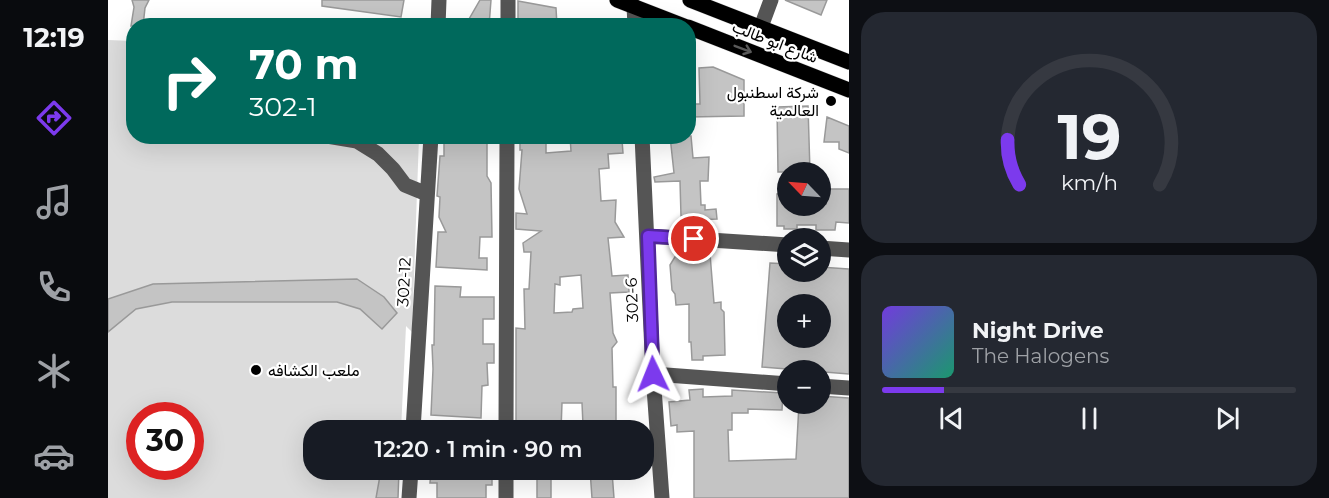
<!DOCTYPE html>
<html lang="en">
<head>
<meta charset="utf-8">
<style>
  body { margin:0; font-family:Montserrat,Vazirmatn,sans-serif; background:#242831; color:#f1f3f6; height:100vh; display:flex; flex-direction:column; font-size:22px; white-space:nowrap }
  * { box-sizing:border-box; margin:0 }
  p { font-size:20px; color:#9ea1a6 }
  .icon { flex:none; width:33px; height:33px; fill:none; stroke:currentColor; stroke-width:2; stroke-linecap:round; stroke-linejoin:round }
  .map { position:relative; flex:1; overflow:hidden }
  .details { display:flex; flex-direction:column; gap:12px; padding:12px; background:#0d0f14; width:480px }
  .details>* { flex:none }
  .hud { position:absolute; left:18px; top:18px; width:570px; height:126px; border-radius:24px; box-shadow:0 6px 24px #0002; background:#00695c; color:#fff; overflow:hidden }
  .needle { width:39px; rotate:295deg }
  .buttons { position:absolute; left:669px; top:162px; display:grid; gap:12px }
  .buttons a { display:grid; place-items:center; width:54px; height:54px; border-radius:50%; background:#171b24; box-shadow:0 6px 24px #0002; font-size:30px }
  .speed { position:absolute; left:18px; top:402px; display:flex; gap:12px; font-size:30px; font-weight:700; text-align:center }
  .speed>* { display:grid; place-content:center; width:78px; height:78px; border-radius:50%; background:#171b24; box-shadow:0 6px 24px #0002; line-height:1 }
  .speed .limit { border:9px solid #d22; background:#fff; color:#111 }
  .pin { position:absolute; display:grid; place-items:center; width:51px; height:51px; color:#fff; margin:-26px; border:3px solid #fff; border-radius:50%; box-shadow:0 2px 6px #0007 }
  .me { position:absolute; width:66px; margin:-33px; rotate:358deg; stroke-linejoin:round; filter:drop-shadow(0 0 4px #0008) }
  .turn { display:flex; align-items:center; gap:21px; height:126px; padding:0 24px; font-size:27px }
  .turn .icon { width:78px; height:78px; stroke-width:2.5 }
  .turn b { display:block; font-size:42px; line-height:51px }
  .details .card { flex:1; display:flex; flex-direction:column; justify-content:center; gap:9px; min-width:0; padding:0 21px; border-radius:24px; background:#242831 }
  .details .dial { align-items:center; gap:0 }
  .dial svg { height:156px; overflow:visible; fill:none; stroke:#363941; stroke-width:7; stroke-linecap:round; text-anchor:middle }
  .dial text { fill:#f1f3f6; stroke:none }
  .song { display:flex; align-items:center; gap:18px }
  .cover { width:72px; height:72px; border-radius:9px; background:linear-gradient(135deg,hsl(260 70% 55%),hsl(160 70% 35%)) }
  .played { height:6px; border-radius:3px; background:linear-gradient(90deg,#7c3aed 15%,#363941 15%) }
  .keys { display:flex; justify-content:space-around; direction:ltr }
  .trip { position:absolute; left:195px; top:420px; width:351px; height:60px; border-radius:24px; background:#171b24; box-shadow:0 6px 24px #0002; font-weight:600; line-height:60px; text-align:center }
  main { display:flex; flex:1; min-height:0 }
  .dock { display:flex; flex-direction:column; width:108px; justify-content:space-around; align-items:center; background:#090b0e; color:#9ea1a6 }
  .dock .icon { width:42px; height:42px }
  .dock .active { color:#7c3aed }
  .dock b { font-size:27px; color:#f1f3f6 }
  .map>svg:first-child { display:block }
</style>
</head>
<body>
<main>
<nav class="dock">
<b>12:19</b>
<svg class="icon active" aria-label="directions" viewBox="0 0 24 24"><path d="M12 3l9 9-9 9-9-9zM9 14v-3h6M13 9l2 2-2 2"/></svg>
<svg class="icon" aria-label="music" viewBox="0 0 24 24"><path d="M9 18V5l10-2v13"/><circle cx="6" cy="18" r="3"/><circle cx="16" cy="16" r="3"/></svg>
<svg class="icon" aria-label="phone" viewBox="0 0 24 24"><path d="M5 4h4l2 5-3 2q2 4 5 5l2-3 5 2v4C11 20 4 13 5 4z"/></svg>
<svg class="icon" aria-label="climate" viewBox="0 0 24 24"><path d="M12 3v18M4 7l16 10M4 17L20 7"/></svg>
<svg class="icon" aria-label="car" viewBox="0 0 24 24"><path d="M5 17H2v-5l4-1 3-4h7l3 4 3 1v5h-3M9 17h6M6 11h13"/><circle cx="7" cy="17" r="2"/><circle cx="17" cy="17" r="2"/></svg>
</nav>
<div class="map">
<svg width="741" height="498" viewBox="0 0 741 498">
  <rect width="100%" height="100%" fill="#fff"/>
  <path fill="#dcdcdc" fill-rule="evenodd" d="M0,40L25,41L26,136L311,137L304,332L298,326L293,430H206V470H291L289,498H0ZM32,416H82V466H32Z"/>
  <path fill="#c4c4c4" stroke="#999" stroke-width="1.5" fill-rule="evenodd" d="M24,0H41L37,8L35,26H23L26,7Z
    M214,0H296L293,17L214,6Z
    M372,0H383L381,26H357Z
    M677,0H719L713,15Z
    M410,1L448,8L449,26H410Z
    M605,67L636,80V116L580,117V104H592L591,68Z
    M700,106L702,172H670L669,107Z
    M719,117L741,126V153L731,149V142H716Z
    M336,136H379V176L383,183L384,237H372L371,258H379V270L328,267L330,232H338L331,217L332,197L329,196L332,156H336Z
    M412,136H438V153L463,151L462,136H498V141L514,140L515,153L500,154L501,168L491,169L493,201L508,200L507,222L516,237L500,238L504,276L520,275L521,292L502,293L505,333L509,342L504,348L505,387H508V430H484V424L475,425L474,403H454L453,430H408V328L417,329L416,289H421L423,252H416L415,243L433,231L408,229V213L419,214L411,189L414,150H412ZM473,275L475,308L465,309L464,312L446,313L447,284L452,285V277Z
    M562,136H583L585,158L601,157L600,181H592L593,205H597V210L608,209L609,219L586,220V216H573L572,181L547,182L546,177L566,173Z
    M718,189H741V223L728,222L727,230H708V225H689V229H676V226H669V194H680V206H712V204H718Z
    M570,252L582,257L602,254L606,303L613,302V309L616,312L617,355L595,356V360H584L583,342H581V304L568,305L567,294L564,290L562,265Z
    M662,263L680,264V272H712V267L741,269V374L654,367ZM680,304H712V338H680Z
    M249,279L276,297L289,313L274,329L252,309L229,302H64L28,309L0,332V299L45,284Z
    M327,286L353,287L352,297H386V319H375V344H386V363H379L380,385L374,386L373,418L323,415L325,369L324,345H326Z
    M595,389V397L624,396V390L675,393L674,410L640,409V413H624V430H620L621,461L688,459L691,404H712V396L741,398V498H586V431L569,432V425L563,426L561,402L582,400L581,390Z
    M273,470H291L290,498H268Z
    M323,470H380V474L384,476V485H378V498H329V483H322Z
    M429,470H443V498H429Z
    M482,470L504,472L506,498H484Z"/>
  <g fill="none" stroke-linecap="round" stroke-linejoin="round">
    <defs>
      <path id="major" d="M509,0L576,26
        M582,0L741,62
        M580,27L741,90"/>
    </defs>
    <use href="#major" stroke="#dbdbdb" stroke-width="16"/>
    <path stroke="#555" stroke-width="15" d="M526,6L527,26
      M330,26L331,0
      M400,26V0
      M653,27L663,0
      M101,136H162
      M219,136L249,141L270,154L285,169L297,185L319,194
      M534,136L545,374L554,498
      M540,236L680,245
      M712,248L741,250
      M545,374L680,384
      M712,386L741,388
      M305,430L323,136
      M398,430L399,136
      M301,498L303,470
      M398,498V470"/>
    <use href="#major" stroke="#000" stroke-width="15"/>
  </g>
  <defs><path id="oneway-shaft" d="M-6 0H5M1.5-3L5.5 0L1.5 3" fill="none" stroke-width="1.6" stroke-linecap="round" stroke-linejoin="round" transform="scale(1.5)"/></defs>
  <use stroke="#595959" href="#oneway-shaft" transform="translate(635 49) rotate(21)"/>
  <g fill="none" stroke-linecap="round" stroke-linejoin="round">
    <defs>
      <path id="route" d="M545,374L540,236L586,239"/>
    </defs>
    <use href="#route" stroke="#51269a" stroke-width="15"/>
    <use href="#route" stroke="#7c3aed" stroke-width="10"/>
  </g>
  <g fill="#000" stroke="#fff" stroke-width="2">
    <circle cx="723" cy="101" r="6"/>
    <circle cx="148" cy="370" r="6"/>
  </g>
  <g text-anchor="middle" dominant-baseline="central" stroke-width="4.5" stroke-linejoin="round" paint-order="stroke">
    <g font-size="16" fill="#000" stroke="#fff">
      <text transform="translate(667 42) rotate(21)">شارع ابو طالب</text>
      <text transform="translate(296 282) rotate(-87)">302-12</text>
      <text transform="translate(524 300) rotate(-92)">302-6</text>
    </g>
    <g font-size="16" fill="#000" stroke="#fff" text-anchor="end">
      <text x="711" y="92">شركة اسطنبول<tspan x="711" dy="18">العالمية</tspan></text>
      <text x="160" y="370" text-anchor="start">ملعب الكشافه</text>
    </g>
  </g>
</svg>
<div class="buttons">
<a><svg class="needle" viewBox="-14 -14 28 28"><path d="M0-13l5 13h-10z" fill="#e53935"/><path d="M0 13l5-13h-10z" fill="#9ea1a6"/></svg></a>
<a><svg class="icon" aria-label="layers" viewBox="0 0 24 24"><path d="M12 4l9 5-9 5-9-5zM3 14l9 5 9-5"/></svg></a>
<a>+</a>
<a>−</a>
</div>
<div class="speed"><div class="limit">30</div></div>
<div class="pin" style="left:586px;top:239px;background:#d93025"><svg class="icon" aria-label="arrive" viewBox="0 0 24 24"><path d="M6 21V4h12l-3 4 3 4H6"/></svg></div>
<svg class="me" style="left:545px;top:374px" viewBox="-20 -20 40 40"><path d="M0-17L14 15 0 8-14 15z" fill="#7c3aed" stroke="#fff" stroke-width="4"/></svg>
<div class="trip">12:20 · 1 min · 90 m</div>
<div class="hud">
<div class="turn"><svg class="icon" aria-label="right" viewBox="0 0 24 24"><path d="M7 20v-9h11M14 6l5 5-5 5"/></svg><div><b>70 m</b>302-1</div></div>
</div>
</div>
<section class="details">
<div class="card dial"><svg viewBox="0 0 100 80">
<path d="M14 69A42 42 0 1 1 86 69"/>
<path d="M14 69A42 42 0 0 1 8 46" stroke="#7c3aed"/>
<text x="50" y="56" font-size="32" font-weight="700">19</text>
<text x="50" y="72" font-size="11">km/h</text>
</svg></div>
<div class="card">
<div class="song"><i class="cover"></i><div><b>Night Drive</b><p>The Halogens</p></div></div>
<div class="played"></div>
<div class="keys"><svg class="icon" aria-label="previous" viewBox="0 0 24 24"><path d="M18 5L8 12l10 7zM5 5v14"/></svg><svg class="icon" aria-label="pause" viewBox="0 0 24 24"><path d="M8 5v14M16 5v14"/></svg><svg class="icon" aria-label="next" viewBox="0 0 24 24"><path d="M6 5l10 7-10 7zM19 5v14"/></svg></div>
</div>
</section>
</main>
</body>
</html>
